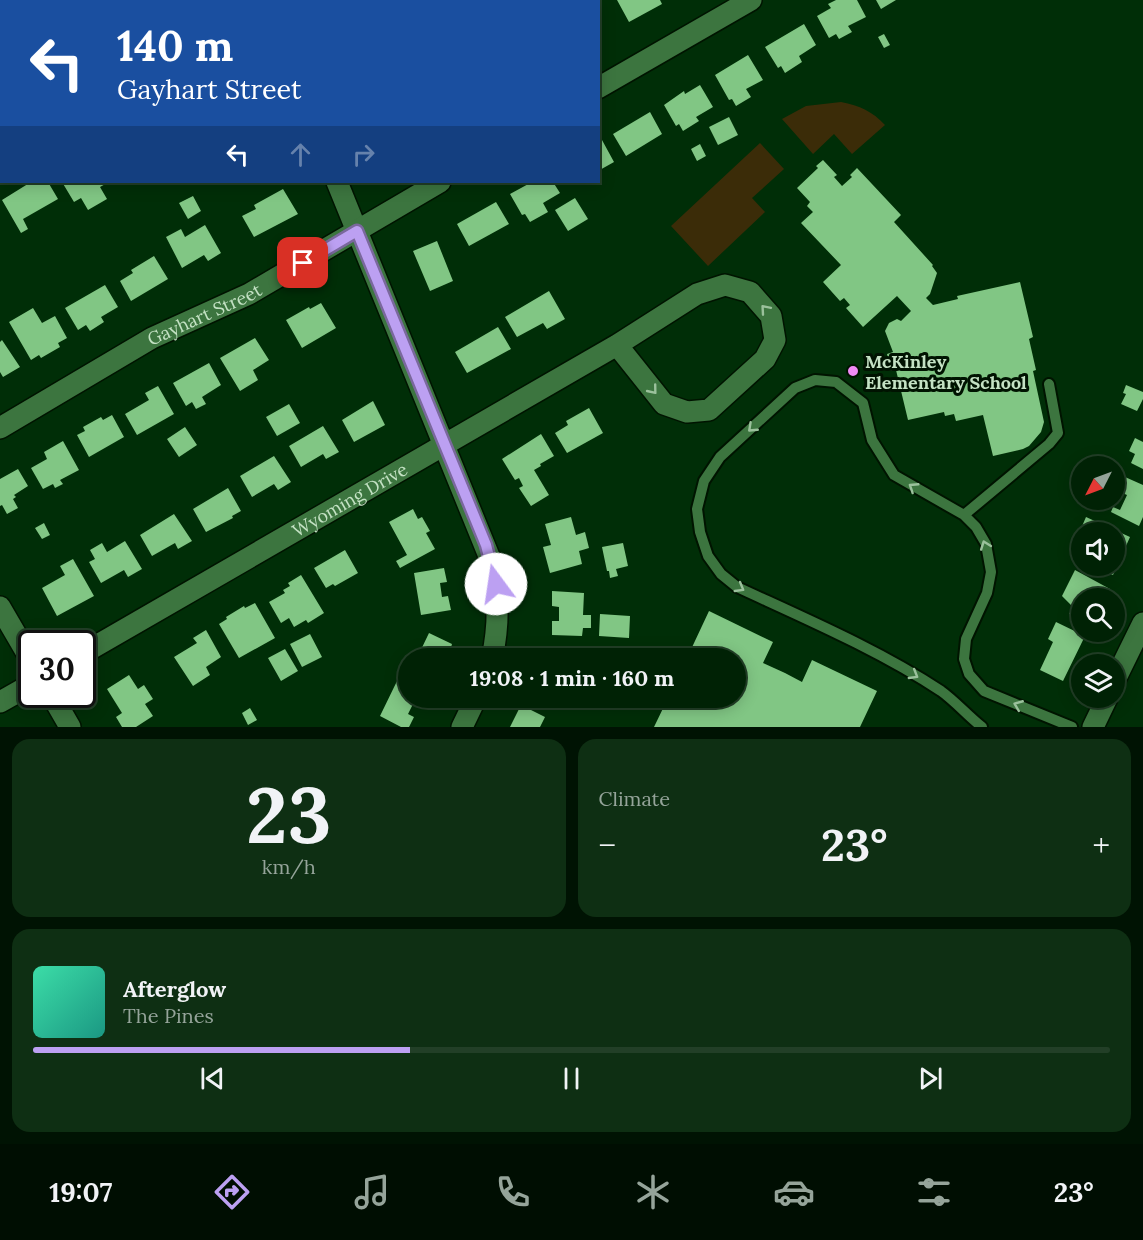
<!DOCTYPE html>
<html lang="en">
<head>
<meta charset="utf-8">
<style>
  body { margin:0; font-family:Lora,serif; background:#0e2f13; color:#f1f3f6; height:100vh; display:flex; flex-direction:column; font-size:22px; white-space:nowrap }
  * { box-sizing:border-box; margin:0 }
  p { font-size:20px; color:#95a49a }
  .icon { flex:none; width:33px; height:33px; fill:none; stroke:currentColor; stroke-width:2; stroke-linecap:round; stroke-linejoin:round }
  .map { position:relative; height:727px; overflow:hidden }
  .details { display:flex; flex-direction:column; gap:12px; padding:12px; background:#001303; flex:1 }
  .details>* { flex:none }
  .top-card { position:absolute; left:0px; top:0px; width:600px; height:183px; box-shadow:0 3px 15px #0003,0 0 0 2px #223f27; background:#1a4fa0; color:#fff; overflow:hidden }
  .needle { width:39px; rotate:228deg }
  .buttons { position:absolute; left:1071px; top:456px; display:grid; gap:12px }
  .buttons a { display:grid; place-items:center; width:54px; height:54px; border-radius:50%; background:#002205; box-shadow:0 3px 15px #0003,0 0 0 2px #223f27; font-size:30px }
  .speed { position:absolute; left:18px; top:630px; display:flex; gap:12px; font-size:30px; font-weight:700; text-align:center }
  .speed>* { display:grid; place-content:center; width:78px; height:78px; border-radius:50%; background:#002205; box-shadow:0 3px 15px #0003,0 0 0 2px #223f27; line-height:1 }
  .speed .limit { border:3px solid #111; border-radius:9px; background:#fff; color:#111 }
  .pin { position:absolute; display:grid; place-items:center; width:51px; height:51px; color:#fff; margin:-26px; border-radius:12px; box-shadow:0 3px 9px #0006 }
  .me { position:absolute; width:66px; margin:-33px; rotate:346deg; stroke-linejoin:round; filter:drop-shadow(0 0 4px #0008) }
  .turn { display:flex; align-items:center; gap:21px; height:126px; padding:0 18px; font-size:27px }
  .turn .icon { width:78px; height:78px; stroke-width:2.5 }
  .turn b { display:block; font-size:42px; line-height:51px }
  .lanes { display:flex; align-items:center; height:57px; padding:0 18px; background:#0003; justify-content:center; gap:30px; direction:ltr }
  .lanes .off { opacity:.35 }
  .big { font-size:45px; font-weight:800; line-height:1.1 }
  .details .card { flex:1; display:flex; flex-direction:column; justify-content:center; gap:9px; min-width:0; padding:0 21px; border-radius:18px; background:#0e2f13 }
  .details .dial { align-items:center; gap:0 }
  .dial b { font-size:78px; line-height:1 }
  .song { display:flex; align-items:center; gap:18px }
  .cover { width:72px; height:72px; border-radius:9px; background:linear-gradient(135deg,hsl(160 70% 55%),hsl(170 70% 35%)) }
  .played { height:6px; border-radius:3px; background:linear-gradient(90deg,#bca0f2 35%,#223f27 35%) }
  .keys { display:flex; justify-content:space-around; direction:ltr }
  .heat { display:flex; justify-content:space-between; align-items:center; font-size:33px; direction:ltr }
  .details .tiles { flex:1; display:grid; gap:12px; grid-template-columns:1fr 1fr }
  .card:last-child { grid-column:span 2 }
  .trip { position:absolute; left:398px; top:648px; width:348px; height:60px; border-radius:30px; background:#002205; box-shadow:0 3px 15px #0003,0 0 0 2px #223f27; font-weight:800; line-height:60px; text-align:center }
  .menu { display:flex; height:96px; justify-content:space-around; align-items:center; background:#000e02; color:#95a49a }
  .menu .icon { width:42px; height:42px }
  .menu .selected { color:#bca0f2 }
  .menu b { font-size:27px; color:#f1f3f6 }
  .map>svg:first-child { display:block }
</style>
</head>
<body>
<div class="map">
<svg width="1143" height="727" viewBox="0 0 1143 727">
  <rect width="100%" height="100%" fill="#002e07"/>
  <path fill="#3b2c08" d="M841,102C860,106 872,111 885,125L852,154L834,134L813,154L782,119L806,106Z
    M760,143L784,169L752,198L765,212L708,266L671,226Z"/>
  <path fill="#81c684" d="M617,0H660L662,4L629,22Z
    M836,0H857L866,17L848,26L852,32L839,39L836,34L829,38L817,16L831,8L828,4Z
    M876,0H896L881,9Z
    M804,24L816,45L799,56L802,62L785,73L781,66L778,68L765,47Z
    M884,34L890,45L884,48L878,37Z
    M748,55L763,80L746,89L751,97L736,106L732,99L729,100L715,75Z
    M700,85L713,107L696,117L699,121L683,131L679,124L676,126L664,105L684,91L685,94Z
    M650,112L662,134L626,156L613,134Z
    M729,117L738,135L718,145L709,127Z
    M602,140L614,162L598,171V142Z
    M700,144L706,156L697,161L691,149Z
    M823,160L837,175L834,177L842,186L852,177L850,175L857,168L901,215L894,222L933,265L932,266L937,273L930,294L926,298L933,305L958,299L957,296L1020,282L1033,337L1029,339L1036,370L1033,371L1044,422L1041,432L1029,446L1023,449L993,456L983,415L956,421L954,414L945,416L944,412L908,420L896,370L891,371L887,354L893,352L885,331L889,323L897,319L901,321L911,311L897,296L863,327L846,308L850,305L844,298L840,301L823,282L841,265L801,223L813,212L807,206L810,202L797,188L818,168L816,166Z
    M31,182H48L58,199L23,219L28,229L21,233L2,200Z
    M62,182H109L100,187L107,199L88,210L81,198L74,202Z
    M532,182H553L560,193L543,203L548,212L530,222L525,214L522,215L510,194Z
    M283,189L298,214L254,237L242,216L256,209L254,205Z
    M193,196L201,211L188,219L179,203Z
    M575,198L588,219L568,231L555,210Z
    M496,202L509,224L469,246L457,224Z
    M205,225L221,253L208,261L204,255L182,268L166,237L181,229L185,237Z
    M437,241L453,281L430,291L413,251Z
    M154,256L168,279L131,301L120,281L133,273L131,270Z
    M105,285L118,307L101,317L104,322L90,331L86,325L78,330L65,308Z
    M549,291L565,319L547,329L543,323L517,337L505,317Z
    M321,303L336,328L302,348L286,320L309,307L310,309Z
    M33,308L42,323L55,316L67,338L58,343L60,347L41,358L39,355L31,360L9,322Z
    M498,327L511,349L467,373L455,352Z
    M255,338L269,360L253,370L258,380L240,391L220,358Z
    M2,340L20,367L3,377L0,372V342Z
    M209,363L221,385L202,397L206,404L196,409L192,402L186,406L173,383Z
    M1126,385L1143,392V399L1137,411L1121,404L1126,394L1123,393Z
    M158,386L174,414L137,435L125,414L149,400L145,393Z
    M373,401L385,425L354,442L342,420Z
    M289,404L300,423L277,436L266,417Z
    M589,408L603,433L567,453L555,433L568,425L566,421Z
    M112,415L124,437L89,457L77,435L85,431L83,427L101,417L103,420Z
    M323,426L339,452L326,459L323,454L301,467L289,446Z
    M185,427L197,445L179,457L167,439Z
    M541,434L554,456L540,464L541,466L534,470L549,495L531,506L519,488L523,486L519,478L515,480L502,459Z
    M1135,438L1143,442V469L1131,463L1135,454L1129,451Z
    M63,441L79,470L60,480L63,484L55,488L53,484L43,489L31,468L47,459L44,452Z
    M274,456L291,482L278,490L274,484L252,497L240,476Z
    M18,469L28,486L14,495L16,497L13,499L18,508L7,514L2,505L0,506V479Z
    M1125,477L1143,485V517L1139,526L1111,512L1113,507L1120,510L1127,495L1118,491Z
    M228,488L241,511L232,516L233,518L206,532L193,509Z
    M413,509L418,519L422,517L430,531L426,533L435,549L400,568L396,561L407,555L389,522Z
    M174,514L192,541L178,549L175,543L152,556L140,535Z
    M571,517L576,535L585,532L589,548L579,551L582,564L550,573L543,547L551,545L545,524Z
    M1086,517L1130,537L1113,575L1091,566H1114V532H1082V548L1074,545Z
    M44,523L50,535L42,539L35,528Z
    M125,541L142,569L128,577L124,570L101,583L89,562L95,559L90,550L102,543L107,552Z
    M623,543L628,566L616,569L618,576L610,578L609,571H607L602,547Z
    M345,550L358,573L335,586L333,584L326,588L314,568Z
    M73,559L94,596L57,616L42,588L65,575L60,566Z
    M444,568L447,582L440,583L442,597L448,596L451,610L421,615L414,573Z
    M1075,570L1110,589L1105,598H1082V620L1069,614L1073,607L1062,596Z
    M301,575L324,613L308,623L306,620L294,627L289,618L281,623L269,602L285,593L283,590L290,586L288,583Z
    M552,591L584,593L583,615H591V628H583L582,636L552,635V621H559V607L552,606Z
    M255,603L275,638L239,658L219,624L227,619L226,617L244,606L245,608Z
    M709,611L773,642L763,663L785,673L802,682L812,660L877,691L860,727H654L668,698H735V658H687Z
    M600,614L630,616L629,638L599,636Z
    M1056,622L1085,636L1063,681L1040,670L1053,642L1048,639Z
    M206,630L221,657L206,667L210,675L193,686L174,657L197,643L193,638Z
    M429,633L452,644L448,658H417Z
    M310,634L322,657L302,667L290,644Z
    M548,648L559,652L575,658H545Z
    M285,649L298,671L281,681L268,658Z
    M129,675L138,689L144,685L153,699L145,704L153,716L136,727H122L116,717L122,713L107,689Z
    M398,679L408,684V698H423L420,705L414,702L408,714L414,717L409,727H401L380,716Z
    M521,705L545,717L540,727H510Z
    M250,708L257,720L248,725L242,713Z"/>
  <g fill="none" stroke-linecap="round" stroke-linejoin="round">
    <defs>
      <path id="lane" d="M964,515L1049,444L1058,433L1049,384
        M982,727C968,716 955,701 941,691C879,650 804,618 737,587L721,574L708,556L700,532L697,509L704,481L720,457L795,388L815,380L836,382L863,403L872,440L894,475L964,515L976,527L986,544L991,572L987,593L966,639L964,659L969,674L984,691L1072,727"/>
      <g id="street">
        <path d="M5,0V2"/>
        <path d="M261,0L262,2"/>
        <path d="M506,0V2"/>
        <path d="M598,88L751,0"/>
        <path d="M0,144L2,143"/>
        <path d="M337,182L493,566C499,598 499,626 492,658"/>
        <path id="s1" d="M0,428L152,338L249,294L440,182"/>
        <path d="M0,607L32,662"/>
        <path id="s2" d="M82,654L617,345L697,294L725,285L750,292L771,316L775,340L765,359L709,410L687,412L664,404L617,345"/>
        <path d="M1114,682L1143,623"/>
        <path d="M51,694L70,727"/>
        <path d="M0,702L32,684"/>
        <path d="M462,727L476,698"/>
        <path d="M1093,727L1107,698"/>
      </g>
    </defs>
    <use href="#lane" stroke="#001400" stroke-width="14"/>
    <use href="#street" stroke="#001400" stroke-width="24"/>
    <use href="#lane" stroke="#3c753f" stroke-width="10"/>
    <use href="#street" stroke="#3c753f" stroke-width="21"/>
  </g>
  <defs><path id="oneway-chevron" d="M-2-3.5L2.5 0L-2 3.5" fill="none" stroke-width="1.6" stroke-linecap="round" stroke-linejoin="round" transform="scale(1.5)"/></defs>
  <g stroke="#9bc19c">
    <use href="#oneway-chevron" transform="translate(765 309) rotate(-131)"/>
    <use href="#oneway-chevron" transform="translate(653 390) rotate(51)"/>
    <use href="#oneway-chevron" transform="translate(752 428) rotate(137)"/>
    <use href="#oneway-chevron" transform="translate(913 487) rotate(-147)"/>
    <use href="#oneway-chevron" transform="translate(985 545) rotate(-110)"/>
    <use href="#oneway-chevron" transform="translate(740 588) rotate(30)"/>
    <use href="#oneway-chevron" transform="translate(914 675) rotate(31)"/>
    <use href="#oneway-chevron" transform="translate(1018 705) rotate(-158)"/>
  </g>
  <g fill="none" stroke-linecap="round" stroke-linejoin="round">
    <defs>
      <path id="route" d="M303,263L357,231L486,545L496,584"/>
    </defs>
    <use href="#route" stroke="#7a689d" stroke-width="15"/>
    <use href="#route" stroke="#bca0f2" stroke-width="10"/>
  </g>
  <circle fill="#f08bf5" stroke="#001301" stroke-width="2" cx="853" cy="371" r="6"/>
  <g text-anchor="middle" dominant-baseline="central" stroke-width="6" stroke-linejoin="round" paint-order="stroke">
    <g font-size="18" fill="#c4e2c4" stroke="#001301">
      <text stroke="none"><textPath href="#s1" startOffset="234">Gayhart Street</textPath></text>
      <text stroke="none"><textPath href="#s2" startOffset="309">Wyoming Drive</textPath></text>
    </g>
    <g font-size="18" font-weight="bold" fill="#c4e2c4" stroke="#001301" text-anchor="start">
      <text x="865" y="361">McKinley<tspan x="865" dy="21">Elementary School</tspan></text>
    </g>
  </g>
</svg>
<div class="buttons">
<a><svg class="needle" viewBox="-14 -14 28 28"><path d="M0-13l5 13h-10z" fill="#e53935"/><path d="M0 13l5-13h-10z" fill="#95a49a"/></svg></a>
<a><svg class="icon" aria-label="sound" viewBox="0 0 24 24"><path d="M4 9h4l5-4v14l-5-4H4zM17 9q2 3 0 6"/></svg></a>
<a><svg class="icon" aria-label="search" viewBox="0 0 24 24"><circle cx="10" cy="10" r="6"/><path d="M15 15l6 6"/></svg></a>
<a><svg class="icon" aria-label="layers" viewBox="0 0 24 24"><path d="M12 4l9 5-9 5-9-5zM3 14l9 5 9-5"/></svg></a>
</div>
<div class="speed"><div class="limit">30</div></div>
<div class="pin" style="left:303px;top:263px;background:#d93025"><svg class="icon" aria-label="arrive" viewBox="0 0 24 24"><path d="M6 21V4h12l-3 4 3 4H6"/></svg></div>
<svg class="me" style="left:496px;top:584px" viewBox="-20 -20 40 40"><circle r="19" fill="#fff"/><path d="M0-13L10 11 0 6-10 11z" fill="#bca0f2"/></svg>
<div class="trip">19:08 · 1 min · 160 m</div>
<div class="top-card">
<div class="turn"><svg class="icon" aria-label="left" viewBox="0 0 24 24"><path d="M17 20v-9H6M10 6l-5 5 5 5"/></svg><div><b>140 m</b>Gayhart Street</div></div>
<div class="lanes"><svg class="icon" aria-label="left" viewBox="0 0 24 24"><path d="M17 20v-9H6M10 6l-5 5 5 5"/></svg><svg class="icon off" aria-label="ahead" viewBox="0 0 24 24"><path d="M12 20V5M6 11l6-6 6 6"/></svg><svg class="icon off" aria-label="right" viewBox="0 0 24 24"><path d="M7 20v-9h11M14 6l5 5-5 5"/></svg></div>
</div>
</div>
<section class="details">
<div class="tiles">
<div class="card dial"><b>23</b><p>km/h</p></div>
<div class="card"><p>Climate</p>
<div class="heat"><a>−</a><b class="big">23°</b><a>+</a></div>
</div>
<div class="card">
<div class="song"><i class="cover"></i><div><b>Afterglow</b><p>The Pines</p></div></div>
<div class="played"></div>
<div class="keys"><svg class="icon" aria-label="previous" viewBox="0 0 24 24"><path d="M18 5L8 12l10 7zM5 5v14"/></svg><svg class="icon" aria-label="pause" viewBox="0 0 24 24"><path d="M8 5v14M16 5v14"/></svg><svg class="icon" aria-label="next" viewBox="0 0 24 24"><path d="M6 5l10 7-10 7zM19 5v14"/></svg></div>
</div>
</div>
</section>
<nav class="menu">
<b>19:07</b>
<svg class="icon selected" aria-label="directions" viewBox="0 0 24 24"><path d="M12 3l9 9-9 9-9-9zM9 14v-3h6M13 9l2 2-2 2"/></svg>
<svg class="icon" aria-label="music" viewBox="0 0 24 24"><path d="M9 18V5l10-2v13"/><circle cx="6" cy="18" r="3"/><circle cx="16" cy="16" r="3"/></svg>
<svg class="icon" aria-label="phone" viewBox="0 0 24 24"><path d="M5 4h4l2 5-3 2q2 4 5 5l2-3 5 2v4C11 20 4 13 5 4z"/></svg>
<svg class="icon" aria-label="climate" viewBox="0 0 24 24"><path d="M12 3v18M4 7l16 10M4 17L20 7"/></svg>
<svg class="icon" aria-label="car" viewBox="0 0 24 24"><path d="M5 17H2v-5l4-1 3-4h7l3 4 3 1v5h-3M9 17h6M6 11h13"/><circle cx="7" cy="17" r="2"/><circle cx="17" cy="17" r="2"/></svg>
<svg class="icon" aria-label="filters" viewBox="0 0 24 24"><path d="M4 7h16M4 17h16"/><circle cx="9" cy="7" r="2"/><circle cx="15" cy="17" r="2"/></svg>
<b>23°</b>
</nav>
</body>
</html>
